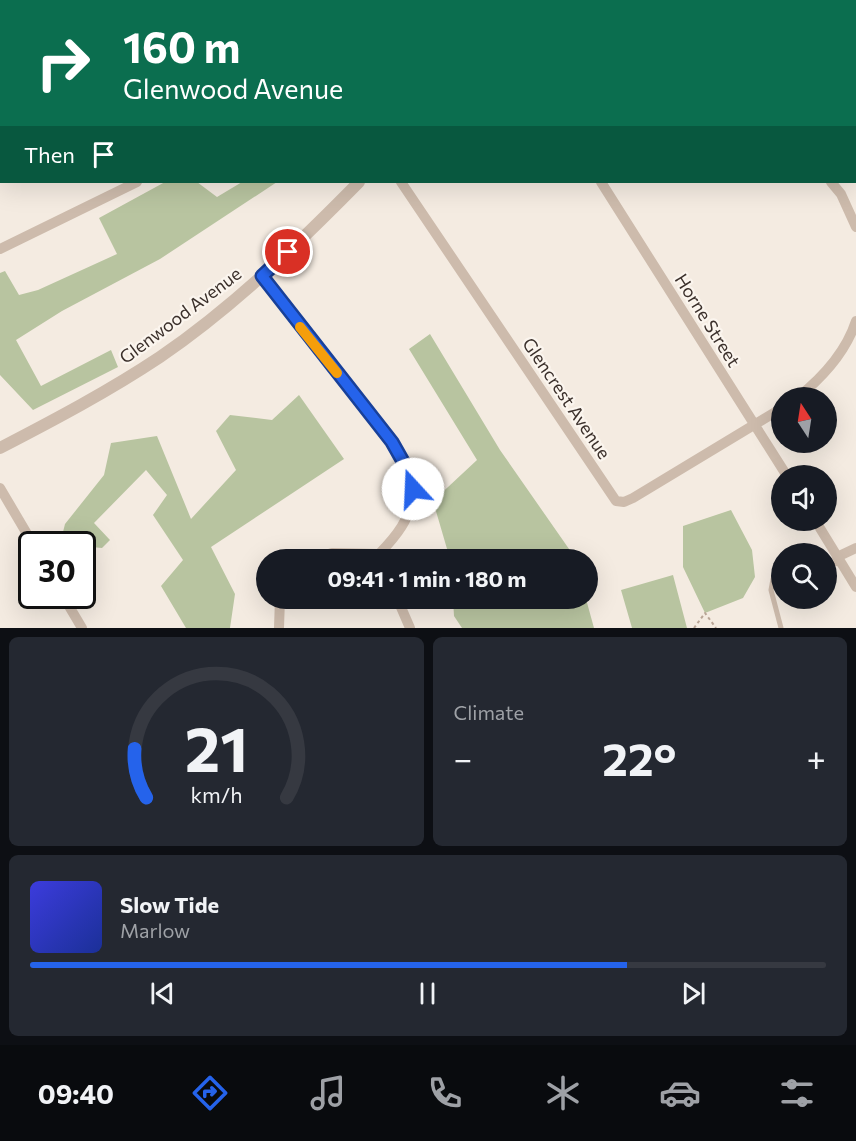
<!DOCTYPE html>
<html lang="en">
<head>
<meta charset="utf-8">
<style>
  body { margin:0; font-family:Commissioner,sans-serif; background:#242831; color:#f1f3f6; height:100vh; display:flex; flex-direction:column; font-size:22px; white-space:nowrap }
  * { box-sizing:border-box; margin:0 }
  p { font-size:20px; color:#9ea1a6 }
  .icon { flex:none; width:33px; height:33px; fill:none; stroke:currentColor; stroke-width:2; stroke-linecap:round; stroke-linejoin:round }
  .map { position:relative; height:628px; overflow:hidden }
  .sheet { display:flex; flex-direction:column; gap:9px; padding:9px; background:#0d0f14; flex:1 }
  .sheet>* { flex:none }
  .guide { position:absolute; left:0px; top:0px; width:856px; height:183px; box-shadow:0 6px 24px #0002; background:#0b6e4f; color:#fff; overflow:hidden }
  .needle { width:39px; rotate:348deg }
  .tools { position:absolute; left:771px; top:387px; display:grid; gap:12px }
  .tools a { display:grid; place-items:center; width:66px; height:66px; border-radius:50%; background:#171b24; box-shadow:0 6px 24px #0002; font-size:30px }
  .speed { position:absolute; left:18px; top:531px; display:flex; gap:12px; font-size:30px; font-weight:700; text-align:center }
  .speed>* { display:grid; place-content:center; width:78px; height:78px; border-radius:50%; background:#171b24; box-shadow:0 6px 24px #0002; line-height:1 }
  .speed .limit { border:3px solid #111; border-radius:9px; background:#fff; color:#111 }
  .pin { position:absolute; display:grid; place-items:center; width:51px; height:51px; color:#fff; margin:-26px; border:3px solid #fff; border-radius:50%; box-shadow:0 2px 6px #0007 }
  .me { position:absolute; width:66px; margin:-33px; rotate:340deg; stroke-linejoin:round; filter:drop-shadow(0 0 4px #0008) }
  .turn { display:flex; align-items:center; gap:21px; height:126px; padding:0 24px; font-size:27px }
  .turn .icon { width:78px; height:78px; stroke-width:2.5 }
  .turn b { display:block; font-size:42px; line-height:51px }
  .then { display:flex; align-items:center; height:57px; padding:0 24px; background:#0003; gap:12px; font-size:22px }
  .big { font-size:45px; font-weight:700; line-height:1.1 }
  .sheet .card { flex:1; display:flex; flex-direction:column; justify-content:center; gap:9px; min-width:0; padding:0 21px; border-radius:9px; background:#242831 }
  .sheet .dial { align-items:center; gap:0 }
  .dial svg { height:156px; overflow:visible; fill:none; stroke:#363941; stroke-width:7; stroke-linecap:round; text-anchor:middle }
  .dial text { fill:#f1f3f6; stroke:none }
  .song { display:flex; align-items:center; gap:18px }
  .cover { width:72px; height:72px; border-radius:9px; background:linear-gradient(135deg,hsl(240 70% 55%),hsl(230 70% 35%)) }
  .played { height:6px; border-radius:3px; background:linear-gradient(90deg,#2563eb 75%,#363941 75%) }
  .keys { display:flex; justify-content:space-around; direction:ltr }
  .heat { display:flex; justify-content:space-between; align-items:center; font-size:33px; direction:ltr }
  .sheet .tiles { flex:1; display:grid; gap:9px; grid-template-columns:1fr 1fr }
  .card:last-child { grid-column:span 2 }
  .trip { position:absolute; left:256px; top:549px; width:342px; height:60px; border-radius:30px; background:#171b24; box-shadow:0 6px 24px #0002; font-weight:700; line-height:60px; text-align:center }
  .dock { display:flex; height:96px; justify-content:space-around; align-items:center; background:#090b0e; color:#9ea1a6 }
  .dock .icon { width:42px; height:42px }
  .dock .selected { color:#2563eb }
  .dock b { font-size:27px; color:#f1f3f6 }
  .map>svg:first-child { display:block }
</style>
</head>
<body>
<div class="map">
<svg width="856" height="628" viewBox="0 0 856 628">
  <rect width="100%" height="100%" fill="#f4ebe1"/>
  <path fill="#b8c4a0" d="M0,0L3,1L0,154Z
    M85,0H293L88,2Z
    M818,0H856V100L855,2Z
    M165,182H197L217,197L242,182H277L160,259L62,311L16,340L41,386L111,350L118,367L33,410L0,375V273L5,271L19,295L38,290L117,254L99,218Z
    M430,334L500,450L576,559H450L433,501L477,460L409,349Z
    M299,395L344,459L211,547L235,594L230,628H186L161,586L183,560L153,515L167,495L146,470L94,523L110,540L102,548L60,544L65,524L104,475L111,443L157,436L191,519L236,470L216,431L230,415L272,420Z
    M731,510L752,550L755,577L743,598L705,613L683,567V526Z
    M673,575L687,628H632L621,590Z
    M453,599H586L594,628H462L454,616Z"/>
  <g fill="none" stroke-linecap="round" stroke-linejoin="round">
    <path stroke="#b9a596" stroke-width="2" stroke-dasharray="3 3" stroke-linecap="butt" d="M189,2L190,0
      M0,119H2
      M694,628L705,613L716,628"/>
    <path stroke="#cdbbac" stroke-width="5" d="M826,562L840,564
      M781,628L771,590L773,579L782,575"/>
    <path stroke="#cdbbac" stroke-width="10" d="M335,0L337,2
      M592,0L594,2
      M401,182L616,501L624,502L633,498L782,408
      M601,182L787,476
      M831,182L841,194L856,227
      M0,249L137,182
      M262,276L392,442C422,490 418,514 379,554
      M797,398C822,378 846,352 856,321
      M0,488L33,544
      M815,520L856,587
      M837,557L856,548
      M309,560L332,553L379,554
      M63,596L82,628
      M397,598L410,628
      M279,628L280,598"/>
    <path stroke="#cdbbac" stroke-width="12" d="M532,2L534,0
      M0,448C54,420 109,391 160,357C233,307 297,245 359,182"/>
  </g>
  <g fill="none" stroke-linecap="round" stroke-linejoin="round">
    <defs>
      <path id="route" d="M288,252L262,276L392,442L405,465L413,489"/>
    </defs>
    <use href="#route" stroke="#184099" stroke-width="15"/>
    <use href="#route" stroke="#2563eb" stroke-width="10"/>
    <path stroke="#f59e0b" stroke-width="10" d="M300,327L337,373"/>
  </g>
  <g text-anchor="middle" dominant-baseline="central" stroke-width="4.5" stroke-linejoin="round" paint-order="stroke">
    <g font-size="18" fill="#3b302b" stroke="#fbf5ee">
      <text transform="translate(180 315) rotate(-37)">Glenwood Avenue</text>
      <text transform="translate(708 320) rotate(58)">Horne Street</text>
      <text transform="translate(567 398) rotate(56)">Glencrest Avenue</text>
    </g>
  </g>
</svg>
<div class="tools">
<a><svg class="needle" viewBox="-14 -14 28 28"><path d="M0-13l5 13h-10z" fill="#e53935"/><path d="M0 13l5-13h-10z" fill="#9ea1a6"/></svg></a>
<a><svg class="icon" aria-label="sound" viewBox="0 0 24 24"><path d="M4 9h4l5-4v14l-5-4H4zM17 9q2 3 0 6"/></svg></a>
<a><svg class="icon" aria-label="search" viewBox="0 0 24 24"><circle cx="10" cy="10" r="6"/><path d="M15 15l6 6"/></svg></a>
</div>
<div class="speed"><div class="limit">30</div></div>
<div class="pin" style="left:288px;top:252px;background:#d93025"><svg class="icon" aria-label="arrive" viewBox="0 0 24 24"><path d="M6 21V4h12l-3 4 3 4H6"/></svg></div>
<svg class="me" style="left:413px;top:489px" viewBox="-20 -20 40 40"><circle r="19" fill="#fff"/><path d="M0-13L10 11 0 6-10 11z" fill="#2563eb"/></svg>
<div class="trip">09:41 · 1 min · 180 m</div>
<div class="guide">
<div class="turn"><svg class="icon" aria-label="right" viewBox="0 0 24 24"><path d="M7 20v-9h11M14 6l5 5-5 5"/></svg><div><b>160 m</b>Glenwood Avenue</div></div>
<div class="then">Then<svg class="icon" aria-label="arrive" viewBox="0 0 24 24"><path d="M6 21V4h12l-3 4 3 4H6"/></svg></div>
</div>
</div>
<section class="sheet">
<div class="tiles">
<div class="card dial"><svg viewBox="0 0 100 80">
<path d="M14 69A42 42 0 1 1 86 69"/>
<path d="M14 69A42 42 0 0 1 8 44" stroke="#2563eb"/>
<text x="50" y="56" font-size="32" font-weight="700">21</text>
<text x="50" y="72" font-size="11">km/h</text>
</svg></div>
<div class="card"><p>Climate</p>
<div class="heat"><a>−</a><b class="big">22°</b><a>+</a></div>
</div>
<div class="card">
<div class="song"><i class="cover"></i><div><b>Slow Tide</b><p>Marlow</p></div></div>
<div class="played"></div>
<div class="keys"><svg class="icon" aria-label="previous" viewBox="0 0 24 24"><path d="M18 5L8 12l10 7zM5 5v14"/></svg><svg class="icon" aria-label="pause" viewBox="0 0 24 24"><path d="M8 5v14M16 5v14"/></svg><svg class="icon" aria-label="next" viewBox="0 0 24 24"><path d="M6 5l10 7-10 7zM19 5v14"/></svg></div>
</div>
</div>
</section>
<nav class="dock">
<b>09:40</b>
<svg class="icon selected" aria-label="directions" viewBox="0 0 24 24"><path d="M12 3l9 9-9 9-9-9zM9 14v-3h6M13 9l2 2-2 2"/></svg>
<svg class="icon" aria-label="music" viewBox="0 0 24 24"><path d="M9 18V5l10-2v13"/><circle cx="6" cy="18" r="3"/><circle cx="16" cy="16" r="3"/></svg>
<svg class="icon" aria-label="phone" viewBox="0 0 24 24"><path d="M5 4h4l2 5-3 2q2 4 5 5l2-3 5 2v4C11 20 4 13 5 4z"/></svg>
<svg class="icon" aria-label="climate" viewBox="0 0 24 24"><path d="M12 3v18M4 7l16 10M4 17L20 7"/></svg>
<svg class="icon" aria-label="car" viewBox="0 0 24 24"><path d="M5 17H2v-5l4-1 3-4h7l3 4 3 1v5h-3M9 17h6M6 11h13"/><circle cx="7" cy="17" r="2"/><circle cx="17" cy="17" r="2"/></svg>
<svg class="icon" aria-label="filters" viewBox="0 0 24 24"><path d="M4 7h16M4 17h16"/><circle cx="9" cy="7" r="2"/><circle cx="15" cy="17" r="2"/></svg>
</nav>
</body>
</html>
